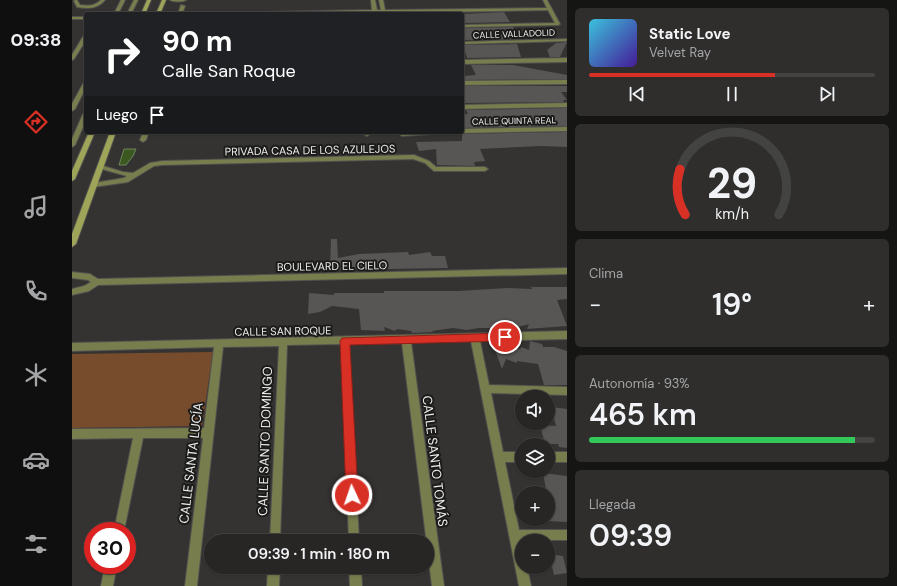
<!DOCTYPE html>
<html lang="es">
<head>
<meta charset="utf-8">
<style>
  body { margin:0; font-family:"DM Sans",sans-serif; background:#2f2e2d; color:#f1f3f6; height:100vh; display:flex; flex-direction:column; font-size:15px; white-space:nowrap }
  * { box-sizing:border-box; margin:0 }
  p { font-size:13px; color:#a4a5a7 }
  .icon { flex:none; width:22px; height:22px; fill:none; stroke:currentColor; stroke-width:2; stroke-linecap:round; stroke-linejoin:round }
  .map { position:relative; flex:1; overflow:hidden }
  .details { display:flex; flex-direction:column; gap:8px; padding:8px; background:#151514; width:330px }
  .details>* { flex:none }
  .hud { position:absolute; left:12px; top:12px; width:380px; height:122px; border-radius:4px; box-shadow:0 1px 3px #0004,0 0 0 1px #434342; background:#202124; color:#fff; overflow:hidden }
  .buttons { position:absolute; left:443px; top:390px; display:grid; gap:8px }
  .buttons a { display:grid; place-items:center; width:40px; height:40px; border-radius:50%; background:#272625; box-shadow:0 1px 3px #0004,0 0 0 1px #434342; font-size:20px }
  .speed { position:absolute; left:12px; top:522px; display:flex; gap:8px; font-size:20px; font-weight:700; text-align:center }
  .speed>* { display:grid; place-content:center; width:52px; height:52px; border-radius:50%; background:#272625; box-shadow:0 1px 3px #0004,0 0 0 1px #434342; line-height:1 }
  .speed .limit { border:6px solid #d22; background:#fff; color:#111 }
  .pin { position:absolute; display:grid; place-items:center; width:34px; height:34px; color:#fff; margin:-17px; border:2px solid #fff; border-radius:50%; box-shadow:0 1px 4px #0007 }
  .me { position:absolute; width:44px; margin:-22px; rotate:357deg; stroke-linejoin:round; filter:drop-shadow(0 0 3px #0008) }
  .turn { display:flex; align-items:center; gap:14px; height:84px; padding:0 12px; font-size:18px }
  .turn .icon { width:52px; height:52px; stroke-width:2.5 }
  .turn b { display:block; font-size:28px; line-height:34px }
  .then { display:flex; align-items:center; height:38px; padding:0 12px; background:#0003; gap:8px; font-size:15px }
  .big { font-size:30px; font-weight:600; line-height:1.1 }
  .details .widget { flex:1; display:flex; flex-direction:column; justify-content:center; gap:6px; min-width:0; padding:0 14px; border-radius:6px; background:#2f2e2d }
  .details .dial { align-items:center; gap:0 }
  .dial svg { height:104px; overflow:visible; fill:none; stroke:#434342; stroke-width:7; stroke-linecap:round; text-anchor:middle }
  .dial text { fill:#f1f3f6; stroke:none }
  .song { display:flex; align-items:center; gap:12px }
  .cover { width:48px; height:48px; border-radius:6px; background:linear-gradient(135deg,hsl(190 70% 55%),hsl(260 70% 35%)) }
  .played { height:4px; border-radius:2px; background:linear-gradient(90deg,#d93025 65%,#434342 65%) }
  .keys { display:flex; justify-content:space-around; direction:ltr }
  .heat { display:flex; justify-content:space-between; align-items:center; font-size:22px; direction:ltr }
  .charge { height:6px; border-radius:3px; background:linear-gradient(90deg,#34c759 93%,#434342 0) }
  .trip { position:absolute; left:132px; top:534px; width:230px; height:40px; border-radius:20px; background:#272625; box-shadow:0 1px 3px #0004,0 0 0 1px #434342; font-weight:600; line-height:40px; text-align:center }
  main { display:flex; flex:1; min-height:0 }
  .tabs { display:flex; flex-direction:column; width:72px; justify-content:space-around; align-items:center; background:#100f0f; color:#a4a5a7 }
  .tabs .icon { width:28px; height:28px }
  .tabs .current { color:#d93025 }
  .tabs b { font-size:18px; color:#f1f3f6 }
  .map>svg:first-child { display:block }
</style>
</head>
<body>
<main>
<nav class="tabs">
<b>09:38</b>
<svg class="icon current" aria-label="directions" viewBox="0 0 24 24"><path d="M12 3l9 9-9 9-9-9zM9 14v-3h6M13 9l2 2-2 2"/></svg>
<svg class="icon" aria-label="music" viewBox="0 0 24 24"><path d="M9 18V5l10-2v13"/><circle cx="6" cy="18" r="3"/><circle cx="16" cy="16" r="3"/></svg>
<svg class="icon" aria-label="phone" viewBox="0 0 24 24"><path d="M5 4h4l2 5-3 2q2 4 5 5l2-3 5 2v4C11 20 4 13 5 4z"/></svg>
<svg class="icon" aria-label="climate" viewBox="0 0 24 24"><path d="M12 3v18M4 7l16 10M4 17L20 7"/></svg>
<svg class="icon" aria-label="car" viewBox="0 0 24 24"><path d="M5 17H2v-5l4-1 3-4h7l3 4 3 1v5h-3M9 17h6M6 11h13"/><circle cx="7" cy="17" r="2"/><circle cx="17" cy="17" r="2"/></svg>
<svg class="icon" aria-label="filters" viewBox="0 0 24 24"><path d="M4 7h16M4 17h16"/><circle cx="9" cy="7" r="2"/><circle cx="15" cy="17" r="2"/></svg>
</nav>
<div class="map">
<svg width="495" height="586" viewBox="0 0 495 586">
  <rect width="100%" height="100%" fill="#343331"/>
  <path fill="#774c2c" d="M141,352L130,426L0,428V354Z"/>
  <path fill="#3c5821" stroke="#71855e" d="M52,149H64L61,156L54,165H47Z"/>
  <path fill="#585654" d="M432,12L438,22L391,23L390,16L392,14Z
    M441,27L448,39L390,40L392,28Z
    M495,42L488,57H478L475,50L484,43Z
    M445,44L449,57L395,58L391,45Z
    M399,65H441L495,75V79L390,80V76L404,75Z
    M390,86H495V92H489L495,100H491L492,102L391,103Z
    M495,108V126L390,128V114H396L394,110Z
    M495,132V147L469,146L408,149L413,161L402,162L403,166L365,165L364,149L347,151L344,142L390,141V134Z
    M259,239H265L266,258L287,254L336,252L337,255L358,252L360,256H373L376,268L258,270Z
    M459,287H495V299L485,300L495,326L455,329L457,324L443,328H406L395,330L381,328L360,331L361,332L340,333L339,331L325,329L323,331L312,327L313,331L289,330L287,309L260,306L248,312L236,314L237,293L262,295V293H312V291H386L435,288L460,289Z
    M458,341L470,344L471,347H482L495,351V385H472L466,364L445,361V363L434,359L430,369L422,347L448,349L449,347L457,350Z
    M479,407L495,409V448L487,447L486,444H473L468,425L484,426Z
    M471,473L495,476V522L476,521V505H477Z
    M477,554L491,556L495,573L482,575Z"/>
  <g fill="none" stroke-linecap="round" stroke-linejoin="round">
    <defs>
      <path id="service" d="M3,0H5L8,5C16,6 23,6 29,0H33C26,9 15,9 5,7L2,1Z
        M49,0H53L46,14H42Z
        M62,0H66L59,14H55Z
        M0,17H14V19H0Z
        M12,35H14V40L2,59L0,60V55Z
        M12,82H14V87L3,109L0,111V104Z
        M14,112V120L3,145L0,147V139L11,114Z"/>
      <path id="minor" d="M98,0H114C111,2 101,2 98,0Z
        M299,0H303L305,10H309L307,0H311L313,10L475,8L471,0H475L488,24L486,25L390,27V25L483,23L476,10L314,13V14H310L309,13H305V14H139L141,13L300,10Z
        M109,5L113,6L110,14H106Z
        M494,39H495L494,41L390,44V42Z
        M495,58V62L390,64V60Z
        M495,80V84L390,85V81Z
        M495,103V107L390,109V105Z
        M495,127V131L390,133L388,132H390V129Z
        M71,132H77L74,140L71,142L68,140Z
        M292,132H298V134L295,136L293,135Z
        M333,132H363L360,134L330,136L327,134Z
        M342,155L357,161L364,167H413L416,169L413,171H362L353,163L341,159L90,165L82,166L56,182L22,187L19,185L22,183L52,178L55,176L26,168V166L28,165L51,172L61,173L78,163L90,161Z
        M495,268V274L26,285L17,291L0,295V289L12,286L19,282L16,280L0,278V272L18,274L26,279Z
        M495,331V339L408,341L417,385L495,387V395L419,393L431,452H450V462H433L447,530H495V540H449L450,567H455L459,586H447L399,341L339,342L372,586H360L330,343L277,344L287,541H277L269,344L215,345L208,541H198L207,346L151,347L125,586H113L131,438H71L52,531H42L61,438L0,439V429L132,428L142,347L0,351V343Z
        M476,452H495V462H476Z
        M33,565H45L41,586H29Z
        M196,567H208L207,586H195Z
        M277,567H289L290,586H278Z"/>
      <path id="secondary" d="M75,0H79L73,14H69Z
        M90,0H94L88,14H84Z
        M17,132H23L3,179L0,181V171Z
        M38,132H44L4,244L0,247V234Z"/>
    </defs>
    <use href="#service" stroke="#52514f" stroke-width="2"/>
    <use href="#minor" stroke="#52514f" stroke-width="2"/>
    <use href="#secondary" stroke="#52514f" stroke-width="2"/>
    <use href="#service" fill="#787d4d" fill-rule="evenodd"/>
    <use href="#minor" fill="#787d4d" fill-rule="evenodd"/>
    <use href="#secondary" fill="#9fa558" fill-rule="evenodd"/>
  </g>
  <path fill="#d93025" stroke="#8d1f18" d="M433,333L438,337L433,341L278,345L286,495L284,499L280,501L276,499L274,495L268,341L270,338Z"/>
  <g text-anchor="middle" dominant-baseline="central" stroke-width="4" stroke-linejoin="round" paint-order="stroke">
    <g font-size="9" fill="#eeedec" stroke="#1b1b1a">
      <text transform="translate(442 34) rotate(-2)">CALLE VALLADOLID</text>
      <text transform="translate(442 121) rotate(-1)">CALLE QUINTA REAL</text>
    </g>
    <g font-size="11" fill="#eeedec" stroke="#1b1b1a">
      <text transform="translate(238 150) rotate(-1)">PRIVADA CASA DE LOS AZULEJOS</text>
      <text transform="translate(260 266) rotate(-1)">BOULEVARD EL CIELO</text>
      <text transform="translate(211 331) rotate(-1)">CALLE SAN ROQUE</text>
    </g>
    <g font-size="13" fill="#eeedec" stroke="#1b1b1a">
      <text transform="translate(193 441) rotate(-88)">CALLE SANTO DOMINGO</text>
      <text transform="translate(363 461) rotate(83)">CALLE SANTO TOMÁS</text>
      <text transform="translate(119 463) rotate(-83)">CALLE SANTA LUCÍA</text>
    </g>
  </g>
</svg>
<div class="buttons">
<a><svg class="icon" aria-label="sound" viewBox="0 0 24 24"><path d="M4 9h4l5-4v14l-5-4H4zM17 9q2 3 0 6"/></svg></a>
<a><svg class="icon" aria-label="layers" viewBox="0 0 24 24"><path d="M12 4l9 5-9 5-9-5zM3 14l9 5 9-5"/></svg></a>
<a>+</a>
<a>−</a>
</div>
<div class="speed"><div class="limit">30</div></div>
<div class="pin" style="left:433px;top:337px;background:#d93025"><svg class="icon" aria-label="arrive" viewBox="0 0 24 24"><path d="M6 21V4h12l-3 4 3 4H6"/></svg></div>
<svg class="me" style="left:280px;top:495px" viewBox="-20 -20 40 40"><circle r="17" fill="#d93025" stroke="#fff" stroke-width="3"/><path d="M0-11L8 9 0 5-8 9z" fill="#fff"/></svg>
<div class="trip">09:39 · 1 min · 180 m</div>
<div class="hud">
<div class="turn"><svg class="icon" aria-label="right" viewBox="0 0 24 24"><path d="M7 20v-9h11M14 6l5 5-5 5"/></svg><div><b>90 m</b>Calle San Roque</div></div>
<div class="then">Luego<svg class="icon" aria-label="arrive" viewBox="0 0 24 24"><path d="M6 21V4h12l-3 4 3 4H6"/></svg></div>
</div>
</div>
<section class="details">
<div class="widget">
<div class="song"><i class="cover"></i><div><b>Static Love</b><p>Velvet Ray</p></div></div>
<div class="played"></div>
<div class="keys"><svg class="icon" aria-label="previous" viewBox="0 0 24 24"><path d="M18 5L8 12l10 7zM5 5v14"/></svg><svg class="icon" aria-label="pause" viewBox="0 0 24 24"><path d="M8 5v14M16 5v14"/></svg><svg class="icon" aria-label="next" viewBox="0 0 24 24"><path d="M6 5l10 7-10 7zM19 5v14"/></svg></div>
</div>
<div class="widget dial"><svg viewBox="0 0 100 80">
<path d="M14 69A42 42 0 1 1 86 69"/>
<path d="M14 69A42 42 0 0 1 10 34" stroke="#d93025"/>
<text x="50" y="56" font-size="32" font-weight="700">29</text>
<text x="50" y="72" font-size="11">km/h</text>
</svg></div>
<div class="widget"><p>Clima</p>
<div class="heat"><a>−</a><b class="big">19°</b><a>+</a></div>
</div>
<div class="widget"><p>Autonomía · 93%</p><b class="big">465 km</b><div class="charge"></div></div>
<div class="widget"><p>Llegada</p><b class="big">09:39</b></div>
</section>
</main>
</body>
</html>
